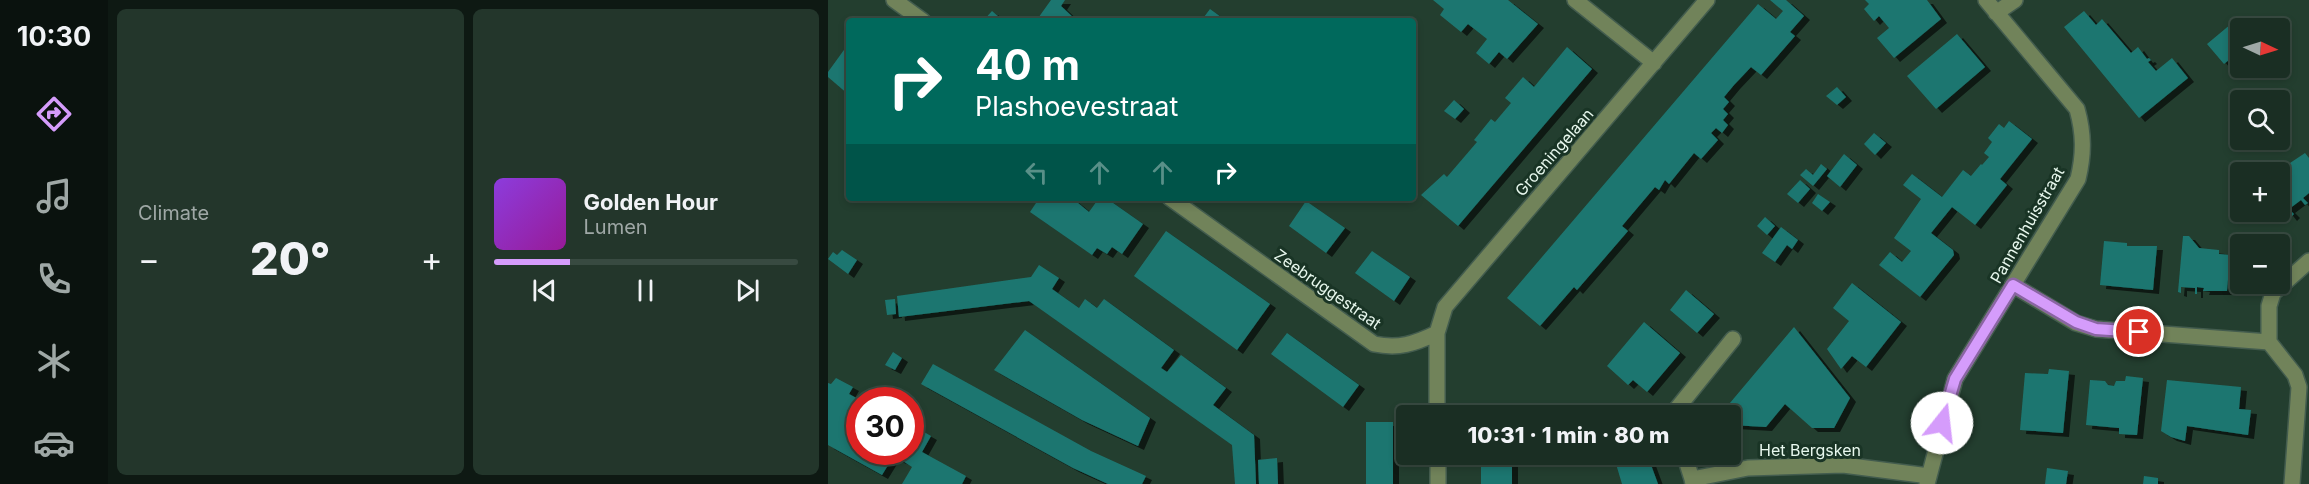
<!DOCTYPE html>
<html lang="en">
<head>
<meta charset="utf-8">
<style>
  body { margin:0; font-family:Inter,sans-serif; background:#23362b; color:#f1f3f6; height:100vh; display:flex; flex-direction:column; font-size:22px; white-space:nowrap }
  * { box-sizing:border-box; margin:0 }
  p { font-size:20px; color:#9fa8a6 }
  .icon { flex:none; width:33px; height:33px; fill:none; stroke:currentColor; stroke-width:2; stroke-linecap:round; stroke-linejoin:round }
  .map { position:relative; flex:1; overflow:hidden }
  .drawer { display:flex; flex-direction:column; gap:9px; padding:9px; background:#0e1913; width:720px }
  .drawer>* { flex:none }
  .top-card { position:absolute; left:18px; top:18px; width:570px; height:183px; border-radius:6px; box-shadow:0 3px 9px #0003,0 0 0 2px #384a41; background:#00695c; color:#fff; overflow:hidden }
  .needle { width:39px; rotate:94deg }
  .fabs { position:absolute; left:1402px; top:18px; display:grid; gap:12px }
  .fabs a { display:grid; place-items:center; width:60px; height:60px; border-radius:6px; background:#1a2e23; box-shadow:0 3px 9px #0003,0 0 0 2px #384a41; font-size:30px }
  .speed { position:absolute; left:18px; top:387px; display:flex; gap:12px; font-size:30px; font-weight:700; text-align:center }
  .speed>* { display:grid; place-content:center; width:78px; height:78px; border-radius:50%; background:#1a2e23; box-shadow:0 3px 9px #0003,0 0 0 2px #384a41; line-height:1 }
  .speed .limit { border:9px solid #d22; background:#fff; color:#111 }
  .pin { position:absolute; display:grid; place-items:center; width:51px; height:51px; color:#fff; margin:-26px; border:3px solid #fff; border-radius:50%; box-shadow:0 2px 6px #0007 }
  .me { position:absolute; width:66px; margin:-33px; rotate:16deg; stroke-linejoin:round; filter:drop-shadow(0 0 4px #0008) }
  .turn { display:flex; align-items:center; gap:21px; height:126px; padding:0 30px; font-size:27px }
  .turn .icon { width:78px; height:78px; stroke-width:2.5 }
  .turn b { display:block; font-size:42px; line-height:51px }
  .lanes { display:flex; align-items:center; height:57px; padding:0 30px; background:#0003; justify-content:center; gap:30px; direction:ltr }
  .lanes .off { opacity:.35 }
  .big { font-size:45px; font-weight:800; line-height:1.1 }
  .drawer .card { flex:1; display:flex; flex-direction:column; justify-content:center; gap:9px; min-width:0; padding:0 21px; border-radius:9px; background:#23362b }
  .song { display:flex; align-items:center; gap:18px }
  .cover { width:72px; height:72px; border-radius:9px; background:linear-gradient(135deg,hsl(270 70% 55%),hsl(300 70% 35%)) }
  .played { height:6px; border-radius:3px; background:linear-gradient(90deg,#d59cfb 25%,#384a41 25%) }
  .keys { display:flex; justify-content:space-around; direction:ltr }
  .heat { display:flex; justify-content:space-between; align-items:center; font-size:33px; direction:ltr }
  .drawer .tiles { flex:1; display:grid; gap:9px; grid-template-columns:repeat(2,1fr) }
  .trip { position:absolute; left:568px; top:405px; width:345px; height:60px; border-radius:6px; background:#1a2e23; box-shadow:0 3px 9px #0003,0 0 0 2px #384a41; font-weight:800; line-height:60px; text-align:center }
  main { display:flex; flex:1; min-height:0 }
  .tab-bar { display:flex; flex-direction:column; width:108px; justify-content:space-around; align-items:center; background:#0a120e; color:#9fa8a6 }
  .tab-bar .icon { width:42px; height:42px }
  .tab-bar .current { color:#d59cfb }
  .tab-bar b { font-size:27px; color:#f1f3f6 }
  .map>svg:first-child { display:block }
</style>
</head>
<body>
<main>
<nav class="tab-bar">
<b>10:30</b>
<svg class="icon current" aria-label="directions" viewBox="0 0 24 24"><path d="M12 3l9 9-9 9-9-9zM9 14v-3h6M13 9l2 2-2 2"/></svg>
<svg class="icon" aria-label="music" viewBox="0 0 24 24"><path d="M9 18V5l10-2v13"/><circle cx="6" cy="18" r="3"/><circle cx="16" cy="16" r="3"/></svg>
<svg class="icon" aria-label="phone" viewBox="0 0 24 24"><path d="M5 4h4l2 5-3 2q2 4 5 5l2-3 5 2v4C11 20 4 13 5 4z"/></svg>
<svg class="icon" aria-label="climate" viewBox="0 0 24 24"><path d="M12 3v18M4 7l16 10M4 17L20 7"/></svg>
<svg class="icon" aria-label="car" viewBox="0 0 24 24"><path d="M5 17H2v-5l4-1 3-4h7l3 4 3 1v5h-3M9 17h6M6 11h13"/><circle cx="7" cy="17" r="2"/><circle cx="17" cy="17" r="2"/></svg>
</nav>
<section class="drawer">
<div class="tiles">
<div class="card"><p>Climate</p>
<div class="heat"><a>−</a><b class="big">20°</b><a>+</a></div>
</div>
<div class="card">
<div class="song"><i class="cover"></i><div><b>Golden Hour</b><p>Lumen</p></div></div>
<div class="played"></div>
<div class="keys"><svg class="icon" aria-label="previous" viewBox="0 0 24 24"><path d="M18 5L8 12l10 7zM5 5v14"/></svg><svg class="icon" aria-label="pause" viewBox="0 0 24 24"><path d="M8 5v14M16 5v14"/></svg><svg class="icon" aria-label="next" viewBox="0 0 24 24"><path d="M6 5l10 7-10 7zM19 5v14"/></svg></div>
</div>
</div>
</section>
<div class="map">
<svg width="1481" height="484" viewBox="0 0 1481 484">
  <defs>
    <filter id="shadow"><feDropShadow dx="6" dy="4" stdDeviation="0" flood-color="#0009"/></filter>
  </defs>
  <rect width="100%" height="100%" fill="#233e2f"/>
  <path fill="#1d7670" filter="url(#shadow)" d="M223,0H237L233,6L249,21H208Z
    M605,0H680L710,24L679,59L671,52L661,64L648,53L659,39L640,24L633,32L612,15L616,9Z
    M942,0H958L976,16L962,32L967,36L933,75L923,67L906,85L896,97L901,102L895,109L900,114L895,120L900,125L894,133L888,128L883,133L890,140L873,159L866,153L841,184L837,180L831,190L827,187L794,226L800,231L749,290L746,287L712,326L679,298L930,4L948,19L955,11Z
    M1037,0H1099L1113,19L1066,58L1049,38L1061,28L1051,16L1046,21L1036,9L1041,4Z
    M382,9L393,17L390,21H373Z
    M164,11L172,18L170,21H155Z
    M1256,11L1268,25L1274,19L1303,53L1310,47L1319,59L1321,58L1323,60L1320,62L1328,71L1344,58L1360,78L1311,118L1236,27Z
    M1403,24L1409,31L1413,27V50L1396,64L1379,44Z
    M1129,34L1157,67L1108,109L1079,76Z
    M21,43V95L0,77V72Z
    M739,47L764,69L630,226L593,195L616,174L619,177L649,142L646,140L663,119L667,122L683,103L677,98L695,77L706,87Z
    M1009,87L1018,97L1009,105L998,96Z
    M626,100L636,109L627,119L616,111Z
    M1181,121L1204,139L1172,179L1179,185L1147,225L1124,207L1103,233L1125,250L1126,255L1092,297L1051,265L1062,252L1074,262L1083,251L1066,238L1093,199L1075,185L1084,174L1114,197L1135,170L1143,176L1153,164L1154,165L1161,157L1156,153L1164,142L1160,138L1171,124L1176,128Z
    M1046,133L1058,143L1047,155L1036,144Z
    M1477,153L1481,158V193L1475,198L1480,203L1477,205L1473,200L1461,209L1466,214L1463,217L1452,203V174L1461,167L1459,165Z
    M1016,154L1029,165L1012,187L999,176Z
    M993,164L999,169L985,186L972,175L978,169L985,175Z
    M972,180L982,189L970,203L959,194Z
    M990,194L1002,202L994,211L984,203Z
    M207,198H244L261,212L271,198H278L315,224L294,254L284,247L279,254L269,248L264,255L202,212L210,200Z
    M478,201L517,228L498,253L461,226Z
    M937,217L947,226L939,235L929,226Z
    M953,227L970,240L964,249L959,245L947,262L934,253Z
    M338,231L442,304L409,350L306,276Z
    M1355,236H1361L1371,248L1391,250V254L1402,255L1399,291H1375L1376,288L1369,287V294H1367V288L1353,287V293L1350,292Z
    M1276,241L1299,243V246H1329L1325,290L1272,285Z
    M14,250L29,260L20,274L0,259L5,252L9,255Z
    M544,251L582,277L566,301L527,273Z
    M211,265L231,278L224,289L251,308L257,299L269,308L276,299L346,350L333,368L339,372L353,355L398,388L385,405L426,435L428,484H407L404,445L201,301L71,317L69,296L203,277Z
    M1024,283L1073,322L1038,367L1024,356L1013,369L999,349L1021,321L1005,308Z
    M858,290L886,314L869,333L842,310Z
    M67,299L68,314L59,315L57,300Z
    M816,322L852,353L819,392L805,380L800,385L779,366Z
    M966,327L1022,398L1006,428H984L957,404L938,427L903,425V416H891Z
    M197,330L322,418L310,446L254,420L166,370Z
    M459,333L531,385L515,407L443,354Z
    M65,352L74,358L67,370L57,365Z
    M105,364L263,451L318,476L314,484H280L245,468L93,384Z
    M1221,369L1241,371L1235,433L1192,430L1197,373L1220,374Z
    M1298,376L1315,378L1309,435L1291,434V428L1258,425L1262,380L1277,381L1280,385L1286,386L1288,381H1297Z
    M8,378L25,387L21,394L32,400V452H82V424L103,436L94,452L138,476L134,484H74L84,467L75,461L65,457L54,475L0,445V383L3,384Z
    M1339,380L1413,387L1411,409L1423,410L1420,435L1359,426L1357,441L1343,437L1333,431Z
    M538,422H565V484H538Z
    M684,454V484H653V455Z
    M785,454H819L830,484H794Z
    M449,458L450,484H431L430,460Z
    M1219,468L1240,471L1238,484H1217Z
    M1316,476L1330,478V484H1315Z"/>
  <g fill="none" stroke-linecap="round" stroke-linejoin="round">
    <defs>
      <path id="minor" d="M66,0L95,21
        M747,0L826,63
        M1168,13L1187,0
        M342,198L546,344C571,349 586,344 609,333
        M1185,285L1248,323L1268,329L1441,342
        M609,416V333L617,307L879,0
        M843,416L905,339
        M856,454L864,479
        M610,484V454
        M865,484L864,479L920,468L1015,465L1101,476
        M1099,484L1127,379L1250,179C1256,154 1256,134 1249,109L1158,0
        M1464,484L1471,387L1467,375L1441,342V306L1445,293L1481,261"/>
    </defs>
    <use href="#minor" stroke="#435c4e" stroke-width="18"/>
    <use href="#minor" stroke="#71835a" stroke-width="15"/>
  </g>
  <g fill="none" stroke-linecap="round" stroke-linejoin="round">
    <defs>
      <path id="route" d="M1114,423L1127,379L1185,285L1248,322L1268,329L1311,332"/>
    </defs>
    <use href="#route" stroke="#8a65a3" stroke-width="15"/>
    <use href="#route" stroke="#d59cfb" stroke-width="10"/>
  </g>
  <g text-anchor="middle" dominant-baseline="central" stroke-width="6" stroke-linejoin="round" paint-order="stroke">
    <g font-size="16" fill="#e8f8ee" stroke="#193425">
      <text transform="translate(726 152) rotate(-49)">Groeningelaan</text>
      <text transform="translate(1199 225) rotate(-60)">Pannenhuisstraat</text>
      <text transform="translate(500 289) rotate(35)">Zeebruggestraat</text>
      <text x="982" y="450">Het Bergsken</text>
    </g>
  </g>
</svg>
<div class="fabs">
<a><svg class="needle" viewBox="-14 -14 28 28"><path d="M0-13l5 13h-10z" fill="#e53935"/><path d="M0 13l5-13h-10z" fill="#9fa8a6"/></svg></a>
<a><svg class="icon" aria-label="search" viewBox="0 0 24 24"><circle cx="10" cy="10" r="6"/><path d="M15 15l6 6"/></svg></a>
<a>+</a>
<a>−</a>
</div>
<div class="speed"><div class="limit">30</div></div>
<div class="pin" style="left:1311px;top:332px;background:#d93025"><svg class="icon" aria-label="arrive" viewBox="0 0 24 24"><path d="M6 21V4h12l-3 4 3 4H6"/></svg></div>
<svg class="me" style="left:1114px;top:423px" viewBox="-20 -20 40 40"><circle r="19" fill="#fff"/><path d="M0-13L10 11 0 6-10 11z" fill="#d59cfb"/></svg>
<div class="trip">10:31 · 1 min · 80 m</div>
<div class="top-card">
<div class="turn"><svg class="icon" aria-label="right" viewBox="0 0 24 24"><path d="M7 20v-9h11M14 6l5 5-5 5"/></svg><div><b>40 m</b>Plashoevestraat</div></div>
<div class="lanes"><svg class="icon off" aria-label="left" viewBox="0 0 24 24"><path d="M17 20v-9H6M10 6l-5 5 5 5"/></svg><svg class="icon off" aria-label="ahead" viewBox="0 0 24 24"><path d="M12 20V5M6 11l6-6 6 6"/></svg><svg class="icon off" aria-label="ahead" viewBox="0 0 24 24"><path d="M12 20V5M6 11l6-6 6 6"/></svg><svg class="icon" aria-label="right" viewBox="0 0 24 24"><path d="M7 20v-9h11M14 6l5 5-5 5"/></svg></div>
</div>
</div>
</main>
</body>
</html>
